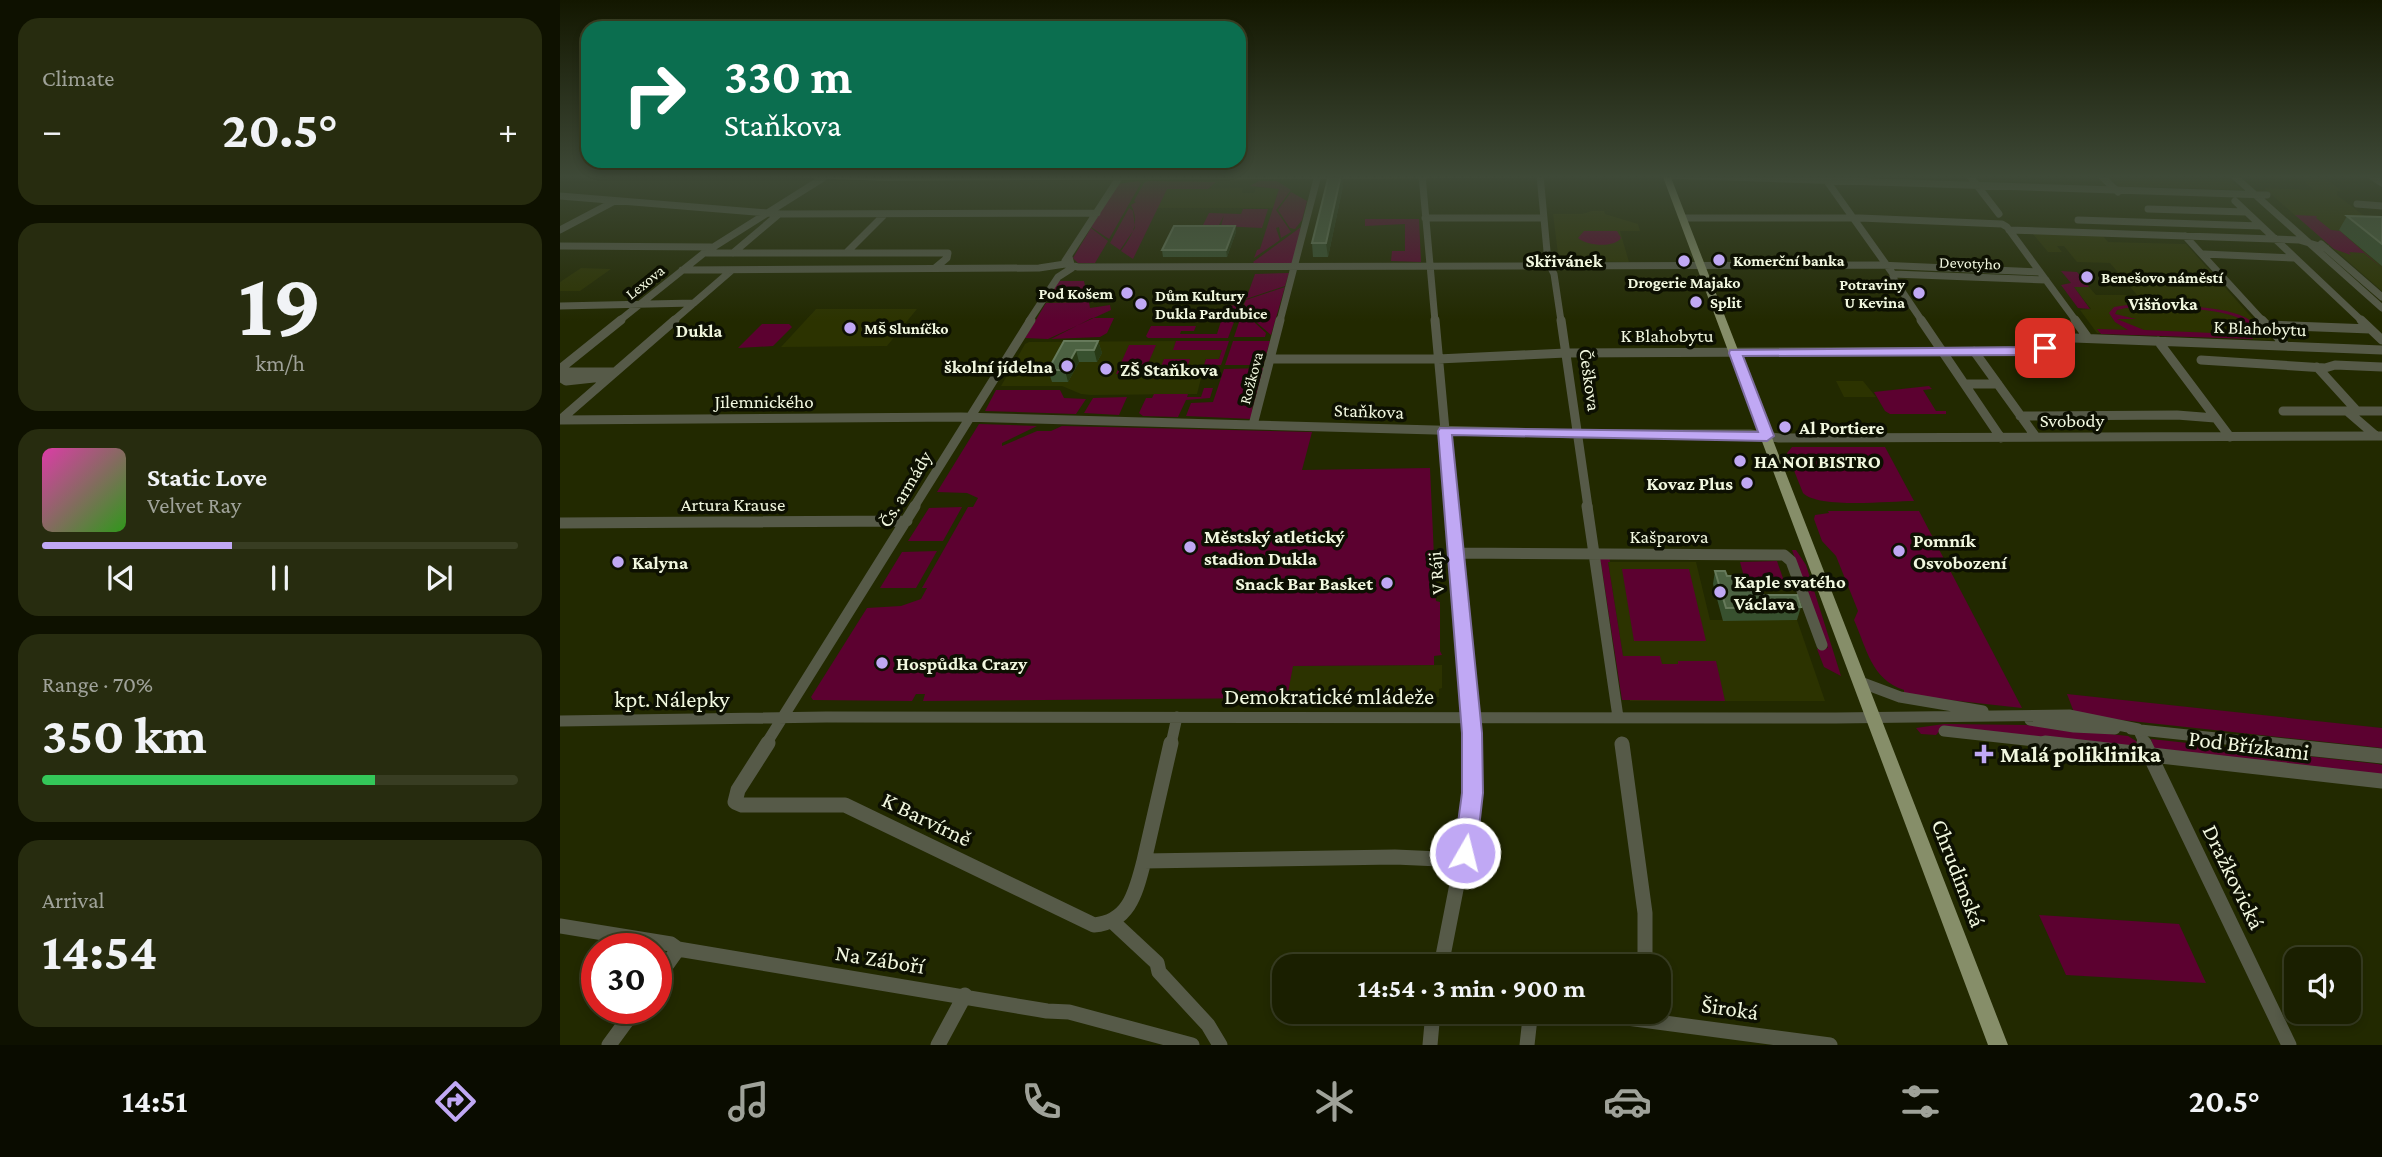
<!DOCTYPE html>
<html lang="en">
<head>
<meta charset="utf-8">
<style>
  body { margin:0; font-family:"Crimson Pro",serif; background:#272c0f; color:#f1f3f6; height:100vh; display:flex; flex-direction:column; font-size:26px; white-space:nowrap }
  * { box-sizing:border-box; margin:0 }
  p { font-size:23px; color:#9fa299 }
  .icon { flex:none; width:38px; height:38px; fill:none; stroke:currentColor; stroke-width:2; stroke-linecap:round; stroke-linejoin:round }
  .map { position:relative; flex:1; overflow:hidden }
  .sheet { display:flex; flex-direction:column; gap:18px; padding:18px; background:#0e1100; width:560px }
  .sheet>* { flex:none }
  .banner { position:absolute; left:21px; top:21px; width:665px; height:147px; border-radius:21px; box-shadow:0 4px 10px #0003,0 0 0 2px #383d22; background:#0b6e4f; color:#fff; overflow:hidden }
  .buttons { position:absolute; left:1724px; top:947px; display:grid; gap:14px }
  .buttons a { display:grid; place-items:center; width:77px; height:77px; border-radius:14px; background:#1a1f00; box-shadow:0 4px 10px #0003,0 0 0 2px #383d22; font-size:35px }
  .speed { position:absolute; left:21px; top:933px; display:flex; gap:14px; font-size:35px; font-weight:700; text-align:center }
  .speed>* { display:grid; place-content:center; width:91px; height:91px; border-radius:50%; background:#1a1f00; box-shadow:0 4px 10px #0003,0 0 0 2px #383d22; line-height:1 }
  .speed .limit { border:10px solid #d22; background:#fff; color:#111 }
  .pin { position:absolute; display:grid; place-items:center; width:60px; height:60px; color:#fff; margin:-30px; border-radius:14px; box-shadow:0 4px 10px #0006 }
  .me { position:absolute; width:77px; margin:-38px; rotate:8deg; stroke-linejoin:round; filter:drop-shadow(0 0 5px #0008) }
  .turn { display:flex; align-items:center; gap:24px; height:147px; padding:0 28px; font-size:32px }
  .turn .icon { width:91px; height:91px; stroke-width:2.5 }
  .turn b { display:block; font-size:49px; line-height:60px }
  .big { font-size:52px; font-weight:700; line-height:1.1 }
  .sheet .widget { flex:1; display:flex; flex-direction:column; justify-content:center; gap:10px; min-width:0; padding:0 24px; border-radius:21px; background:#272c0f }
  .sheet .dial { align-items:center; gap:0 }
  .dial b { font-size:91px; line-height:1 }
  .song { display:flex; align-items:center; gap:21px }
  .cover { width:84px; height:84px; border-radius:10px; background:linear-gradient(135deg,hsl(320 70% 55%),hsl(110 70% 35%)) }
  .played { height:7px; border-radius:4px; background:linear-gradient(90deg,#c0a8f4 40%,#383d22 40%) }
  .keys { display:flex; justify-content:space-around; direction:ltr }
  .heat { display:flex; justify-content:space-between; align-items:center; font-size:38px; direction:ltr }
  .charge { height:10px; border-radius:5px; background:linear-gradient(90deg,#34c759 70%,#383d22 0) }
  .trip { position:absolute; left:712px; top:954px; width:399px; height:70px; border-radius:21px; background:#1a1f00; box-shadow:0 4px 10px #0003,0 0 0 2px #383d22; font-weight:700; line-height:70px; text-align:center }
  .tabs { display:flex; height:112px; justify-content:space-around; align-items:center; background:#0a0c00; color:#9fa299 }
  .tabs .icon { width:49px; height:49px }
  .tabs .active { color:#c0a8f4 }
  .tabs b { font-size:32px; color:#f1f3f6 }
  main { display:flex; flex:1; min-height:0 }
  .map>svg:first-child { display:block }
</style>
</head>
<body>
<main>
<section class="sheet">
<div class="widget"><p>Climate</p>
<div class="heat"><a>−</a><b class="big">20.5°</b><a>+</a></div>
</div>
<div class="widget dial"><b>19</b><p>km/h</p></div>
<div class="widget">
<div class="song"><i class="cover"></i><div><b>Static Love</b><p>Velvet Ray</p></div></div>
<div class="played"></div>
<div class="keys"><svg class="icon" aria-label="previous" viewBox="0 0 24 24"><path d="M18 5L8 12l10 7zM5 5v14"/></svg><svg class="icon" aria-label="pause" viewBox="0 0 24 24"><path d="M8 5v14M16 5v14"/></svg><svg class="icon" aria-label="next" viewBox="0 0 24 24"><path d="M6 5l10 7-10 7zM19 5v14"/></svg></div>
</div>
<div class="widget"><p>Range · 70%</p><b class="big">350 km</b><div class="charge"></div></div>
<div class="widget"><p>Arrival</p><b class="big">14:54</b></div>
</section>
<div class="map">
<svg width="1822" height="1045" viewBox="0 0 1822 1045">
  <rect width="100%" height="100%" fill="#222900"/>
  <path fill="#2c3300" d="M1549,175H1665L1682,190L1560,186Z
    M1739,175H1761L1782,191H1777V195L1807,218L1822,220V291L1704,188L1753,190Z
    M683,188L682,193H694L696,188H719L713,208H597L607,189Z
    M1032,211H1044L1045,214L1078,224L1080,231H1060L1069,262L1006,261L998,254L993,214H1022Z
    M1473,234L1543,236L1548,242L1626,244L1712,340L1537,333L1520,310L1531,309L1513,286L1529,287L1536,295H1577L1566,282L1555,281L1551,276H1561L1550,263L1517,262L1504,246H1497L1502,252H1488Z
    M21,268L51,269L20,291H0V282Z
    M256,309H357L327,346L221,347Z
    M616,341L614,350H662L659,359H646L637,394L531,395L521,394L502,386H441L465,344L469,342Z
    M1276,381H1303L1316,397H1284Z
    M1048,562H1136L1150,620H1237L1265,701H1070Z
    M882,665V688L879,689V697L727,698L732,666Z"/>
  <path fill="#5c0130" fill-rule="evenodd" d="M578,181L581,183L549,239L531,227L558,184Z
    M588,181L656,182L648,189H607L573,259L561,251C573,234 580,222 571,205L576,202L574,201L584,183Z
    M699,181H717L731,190L716,210L731,232L721,238L719,227L716,228L720,240L694,258L697,250L700,249L719,189L690,186Z
    M731,192L747,201L742,220L735,229L730,228L718,210Z
    M569,208L573,211L575,228L560,250L550,243Z
    M683,209H708L702,228L661,226L664,215L658,227H642L649,213L681,214Z
    M1735,215L1757,216L1756,218L1771,230L1780,231L1822,268L1804,253L1789,252L1791,255L1774,249Z
    M805,219H859L861,262L831,261L832,251H845V224L805,226Z
    M741,227L734,263H694L693,262Z
    M531,228L548,241L535,263H518L513,258Z
    M1024,231H1057L1061,238C1054,248 1027,246 1018,238Z
    M1501,271L1517,272L1529,287H1514L1530,309L1518,308L1501,285L1511,283Z
    M729,273L725,286L686,299L695,274Z
    M498,281H524L528,300L489,299Z
    M725,287L711,335L696,322L684,304L686,300Z
    M529,302L530,308L550,305L551,310L488,339L465,338L486,303Z
    M666,305L680,306L668,338H588L586,336L591,326H636L634,331H621L620,334H657Z
    M1567,305C1592,306 1694,301 1698,332L1691,336L1693,339L1541,334L1537,329L1568,330L1555,322L1549,313L1554,307ZM1566,308C1591,308 1682,304 1691,329L1686,333L1676,334L1584,330L1557,319H1576L1555,314L1557,310Z
    M685,309L694,322L706,333L705,337H674L683,310Z
    M532,318H554L547,333L540,337L491,339Z
    M202,324H229L232,327L213,346L178,348Z
    M616,341H669L661,365H644L646,359H659L662,350H613Z
    M673,341H710L703,365H665Z
    M569,345H596L584,373L556,374Z
    M604,359H630L623,379H596Z
    M704,368L692,409L694,411L692,419L626,416L631,403L653,402L664,369Z
    M1369,386L1372,389L1363,390L1376,411H1386V414H1330L1325,411L1314,392Z
    M644,388H653L650,398L626,400L618,417L583,416L579,413L586,398H592L594,394H628L627,397H641Z
    M436,390H500L504,398L526,399L516,414L425,411Z
    M567,397L559,415L524,413L533,398Z
    M419,424L477,426L442,443V446L477,431H491L502,426L752,432L742,470L870,468L876,601L880,602V651L882,655L874,656V665L733,666L727,698L363,701L365,694H356L352,701L253,700L251,697L307,608L341,606L361,599L367,588H362L408,507H413L418,498L407,493L377,492Z
    M1232,447H1325L1354,501C1330,501 1259,509 1243,493L1227,453Z
    M402,507L383,541H348L369,508Z
    M1268,511H1359L1462,708L1344,695V690C1311,679 1307,649 1294,620L1298,611L1276,556L1262,541L1254,519L1255,515L1269,513Z
    M1232,550H1236L1246,565L1281,676L1264,667L1257,649L1268,648Z
    M377,551L356,588H320L342,552Z
    M1049,555L1050,562H1048L1063,656H1100L1102,664H1118V661H1156L1165,701L1062,700L1041,563L1039,559Z
    M1217,561L1225,584H1186L1180,562Z
    M1062,569H1129L1146,641H1074Z
    M1507,694L1822,728V748L1515,715Z
    M1384,724L1466,725L1568,736L1576,741L1578,745L1576,748L1384,726L1376,735L1361,734L1356,728Z
    M1591,739L1818,764L1822,765V777L1593,748Z
    M1479,915L1619,924L1646,983L1506,975Z"/>
  <g fill="none" stroke-linecap="round" stroke-linejoin="round">
    <path stroke="#565a48" stroke-width="7" d="M862,175L875,321
      M980,175L988,262L994,274L1001,321
      M1107,175L1707,195
      M1409,175L1439,214
      M1540,175L1558,192
      M1673,175L1822,308
      M1810,175L1822,183
      M1264,177L1333,274V278L1362,321
      M0,196L219,214L537,213
      M1675,201L1802,321
      M1797,204L1822,206
      M1588,209L1686,212
      M865,218H984
      M1123,218H1300L1442,224L1447,227L1516,321
      M1518,220L1701,226
      M0,230L53,202
      M1449,230L1739,240L1766,248
      M1625,236L1703,321
      M1761,244L1822,297
      M0,246L151,247
      M287,252L325,214
      M144,253H388L387,258L375,268
      M173,253L219,214
      M1644,254L1734,258
      M505,261L559,178
      M122,270L479,268L505,264L518,267L1319,265L1480,272
      M1333,274L1486,280
      M0,306L134,303
      M59,321L144,253L263,178
      M113,321L172,270
      M469,321L498,277L512,268L509,257
      M720,321L758,175"/>
    <path stroke="#565a48" stroke-width="9" d="M875,320L892,507
      M1001,320L1028,507
      M1361,320L1441,438
      M1515,320L1528,338
      M1702,320L1726,346
      M1801,320L1822,340
      M1706,325L1810,329
      M1598,341L1670,437
      M1414,351L1476,437
      M711,359H878L1006,353L1479,351L1484,348L1481,338L1488,337L1822,350
      M1641,360L1765,368L1775,365L1822,367
      M1757,367L1797,411
      M0,369L61,320
      M0,372H55
      M0,377L6,381L43,377
      M1405,384H1438
      M1723,411H1822
      M1787,411L1816,436
      M1460,416L1617,415L1655,418
      M0,420L401,417L1017,434H1190L1219,438L1822,436
      M0,420L115,320
      M693,425L720,320
      M354,507L471,320"/>
    <path stroke="#565a48" stroke-width="11" d="M892,506L912,744
      M1027,506L1058,717
      M0,523L347,521
      M895,553L1224,555L1231,561L1262,645
      M1300,682L1340,697L1423,711
      M1470,720L1514,727L1555,729
      M0,721L266,717L1276,718L1509,715L1578,729
      M1571,729L1713,744
      M1578,729L1585,744
      M1384,731L1500,744
      M206,744L355,506
      M611,744L617,717"/>
    <path stroke="#565a48" stroke-width="15" d="M208,743L178,790L175,802L182,805H285L534,925C570,922 576,891 584,861L835,857L902,860
      M1485,743L1822,781
      M1584,743L1729,1045
      M1697,743L1822,756
      M1062,744L1085,913V966
      M584,861L611,743
      M553,922L597,963L599,972L648,1025L660,1045
      M0,926L111,944L118,949L487,1011L509,1012L632,1045
      M881,966L910,818L912,743
      M96,980L118,949
      M1022,1012L1270,1045
      M49,1045L76,1008
      M378,1045L405,995
      M870,1045L873,1012
      M967,1045L970,1018L974,1012"/>
    <path fill="#868e69" fill-rule="evenodd" d="M220,175L325,177L1110,175L1448,1045H1428L1103,177L325,181L223,177Z"/>
  </g>
  <path fill="#38512f" d="M783,186L768,257H753L752,243Z
    M1787,216L1822,217V266L1779,230Z
    M675,226L676,232L667,257H603L602,250Z
    M504,341H538L542,353L537,362H519L508,382H492L488,370Z
    M1155,571L1167,576L1197,595L1241,607L1237,620L1163,621L1153,584Z"/>
  <path fill="#273914" d="M782,175L783,186L768,257L766,243Z
    M675,226L676,232L667,257L666,250Z
    M538,341L542,353L537,362L534,350Z
    M516,350L519,362L508,382L505,370Z"/>
  <path fill="#4c6242" stroke="#667a5b" stroke-width="2" d="M769,175H781L766,243H752Z
    M1787,216L1822,217V244Z
    M614,226H675L666,250H602Z
    M504,341H538L534,350H516L505,370H488Z
    M1155,571H1165L1167,576H1184L1188,591L1196,590L1197,595H1237L1241,607L1166,608Z"/>
  <linearGradient id="sky" x2="0" y2="1"><stop stop-color="#131700"/><stop offset="0.55" stop-color="#3e4937"/><stop offset="1" stop-color="#3e4937" stop-opacity="0"/></linearGradient>
  <rect width="1822" height="321" fill="url(#sky)"/>
  <path fill="#c0a8f4" stroke="#7d6d9f" stroke-width="2" d="M1485,344L1491,348L1475,355L1183,356L1214,436L1207,441L892,435L922,733L923,793L916,853L912,860L905,863L897,860L894,853L902,793V733L878,431L880,428L1198,432L1169,353L1170,350L1474,347Z"/>
  <g fill="#c0a8f4" stroke="#0d1002" stroke-width="2.5">
    <circle cx="1159" cy="260" r="7"/>
    <circle cx="1124" cy="261" r="7"/>
    <circle cx="1527" cy="277" r="7"/>
    <circle cx="567" cy="293" r="7"/>
    <circle cx="1359" cy="293" r="7"/>
    <circle cx="1136" cy="302" r="7"/>
    <circle cx="581" cy="304" r="7"/>
    <circle cx="290" cy="328" r="7"/>
    <circle cx="507" cy="366" r="7"/>
    <circle cx="546" cy="369" r="7"/>
    <circle cx="1225" cy="427" r="7"/>
    <circle cx="1180" cy="461" r="7"/>
    <circle cx="1187" cy="483" r="7"/>
    <circle cx="630" cy="547" r="7"/>
    <circle cx="1339" cy="551" r="7"/>
    <circle cx="58" cy="562" r="7"/>
    <circle cx="827" cy="583" r="7"/>
    <circle cx="1160" cy="592" r="7"/>
    <circle cx="322" cy="663" r="7"/>
    <path d="M1420.5 743.5h7v7h7v7h-7v7h-7v-7h-7v-7h7z"/>
  </g>
  <g text-anchor="middle" dominant-baseline="central" stroke-width="7" stroke-linejoin="round" paint-order="stroke">
    <g font-size="16" font-weight="bold" fill="#f1f7df" stroke="#0d1002" text-anchor="start">
      <text x="1173" y="260">Komerční banka</text>
      <text x="1541" y="277">Benešovo náměstí</text>
      <text x="1124" y="282" text-anchor="middle">Drogerie Majako</text>
      <text x="1345" y="284" text-anchor="end">Potraviny<tspan x="1345" dy="18">U Kevina</tspan></text>
      <text x="553" y="293" text-anchor="end">Pod Košem</text>
      <text x="595" y="295">Dům Kultury<tspan x="595" dy="18">Dukla Pardubice</tspan></text>
      <text x="1150" y="302">Split</text>
      <text x="304" y="328">MŠ Sluníčko</text>
    </g>
    <g font-size="16" fill="#f1f7df" stroke="#0d1002">
      <text transform="translate(1410 263) rotate(2)">Devotyho</text>
      <text transform="translate(85 282) rotate(-39)">Lexova</text>
      <text transform="translate(691 378) rotate(-75)">Rožkova</text>
    </g>
    <g font-size="18" font-weight="bold" fill="#f1f7df" stroke="#0d1002">
      <text x="1004" y="261">Skřivánek</text>
      <text x="1603" y="304">Višňovka</text>
      <text x="139" y="331">Dukla</text>
    </g>
    <g font-size="19" fill="#f1f7df" stroke="#0d1002">
      <text transform="translate(1700 328) rotate(2)">K Blahobytu</text>
      <text x="1107" y="335">K Blahobytu</text>
      <text transform="translate(1030 380) rotate(82)">Češkova</text>
      <text x="204" y="401">Jilemnického</text>
      <text transform="translate(809 411) rotate(2)">Staňkova</text>
      <text x="1512" y="420">Svobody</text>
      <text transform="translate(345 489) rotate(-59)">Čs. armády</text>
      <text x="173" y="504">Artura Krause</text>
      <text x="1109" y="536">Kašparova</text>
      <text transform="translate(876 573) rotate(-95)">V Ráji</text>
    </g>
    <g font-size="19" font-weight="bold" fill="#f1f7df" stroke="#0d1002" text-anchor="start">
      <text x="493" y="366" text-anchor="end">školní jídelna</text>
      <text x="560" y="369">ZŠ Staňkova</text>
      <text x="1239" y="427">Al Portiere</text>
      <text x="1194" y="461">HA NOI BISTRO</text>
      <text x="1173" y="483" text-anchor="end">Kovaz Plus</text>
      <text x="644" y="536">Městský atletický<tspan x="644" dy="22">stadion Dukla</tspan></text>
      <text x="1353" y="540">Pomník<tspan x="1353" dy="22">Osvobození</tspan></text>
      <text x="72" y="562">Kalyna</text>
      <text x="1174" y="581">Kaple svatého<tspan x="1174" dy="22">Václava</tspan></text>
      <text x="813" y="583" text-anchor="end">Snack Bar Basket</text>
      <text x="336" y="663">Hospůdka Crazy</text>
    </g>
    <g font-size="23" fill="#f1f7df" stroke="#0d1002">
      <text x="769" y="696">Demokratické mládeže</text>
      <text x="112" y="699">kpt. Nálepky</text>
      <text transform="translate(1689 745) rotate(7)">Pod Břízkami</text>
      <text transform="translate(367 819) rotate(26)">K Barvírně</text>
      <text transform="translate(1399 873) rotate(69)">Chrudimská</text>
      <text transform="translate(1674 877) rotate(64)">Dražkovická</text>
      <text transform="translate(320 959) rotate(9)">Na Záboří</text>
      <text transform="translate(1170 1008) rotate(8)">Široká</text>
    </g>
    <g font-size="23" font-weight="bold" fill="#f1f7df" stroke="#0d1002" text-anchor="start">
      <text x="1440" y="754">Malá poliklinika</text>
    </g>
  </g>
</svg>
<div class="buttons">
<a><svg class="icon" aria-label="sound" viewBox="0 0 24 24"><path d="M4 9h4l5-4v14l-5-4H4zM17 9q2 3 0 6"/></svg></a>
</div>
<div class="speed"><div class="limit">30</div></div>
<div class="pin" style="left:1485px;top:348px;background:#d93025"><svg class="icon" aria-label="arrive" viewBox="0 0 24 24"><path d="M6 21V4h12l-3 4 3 4H6"/></svg></div>
<svg class="me" style="left:905px;top:853px" viewBox="-20 -20 40 40"><circle r="17" fill="#c0a8f4" stroke="#fff" stroke-width="3"/><path d="M0-11L8 9 0 5-8 9z" fill="#fff"/></svg>
<div class="trip">14:54 · 3 min · 900 m</div>
<div class="banner">
<div class="turn"><svg class="icon" aria-label="right" viewBox="0 0 24 24"><path d="M7 20v-9h11M14 6l5 5-5 5"/></svg><div><b>330 m</b>Staňkova</div></div>
</div>
</div>
</main>
<nav class="tabs">
<b>14:51</b>
<svg class="icon active" aria-label="directions" viewBox="0 0 24 24"><path d="M12 3l9 9-9 9-9-9zM9 14v-3h6M13 9l2 2-2 2"/></svg>
<svg class="icon" aria-label="music" viewBox="0 0 24 24"><path d="M9 18V5l10-2v13"/><circle cx="6" cy="18" r="3"/><circle cx="16" cy="16" r="3"/></svg>
<svg class="icon" aria-label="phone" viewBox="0 0 24 24"><path d="M5 4h4l2 5-3 2q2 4 5 5l2-3 5 2v4C11 20 4 13 5 4z"/></svg>
<svg class="icon" aria-label="climate" viewBox="0 0 24 24"><path d="M12 3v18M4 7l16 10M4 17L20 7"/></svg>
<svg class="icon" aria-label="car" viewBox="0 0 24 24"><path d="M5 17H2v-5l4-1 3-4h7l3 4 3 1v5h-3M9 17h6M6 11h13"/><circle cx="7" cy="17" r="2"/><circle cx="17" cy="17" r="2"/></svg>
<svg class="icon" aria-label="filters" viewBox="0 0 24 24"><path d="M4 7h16M4 17h16"/><circle cx="9" cy="7" r="2"/><circle cx="15" cy="17" r="2"/></svg>
<b>20.5°</b>
</nav>
</body>
</html>
